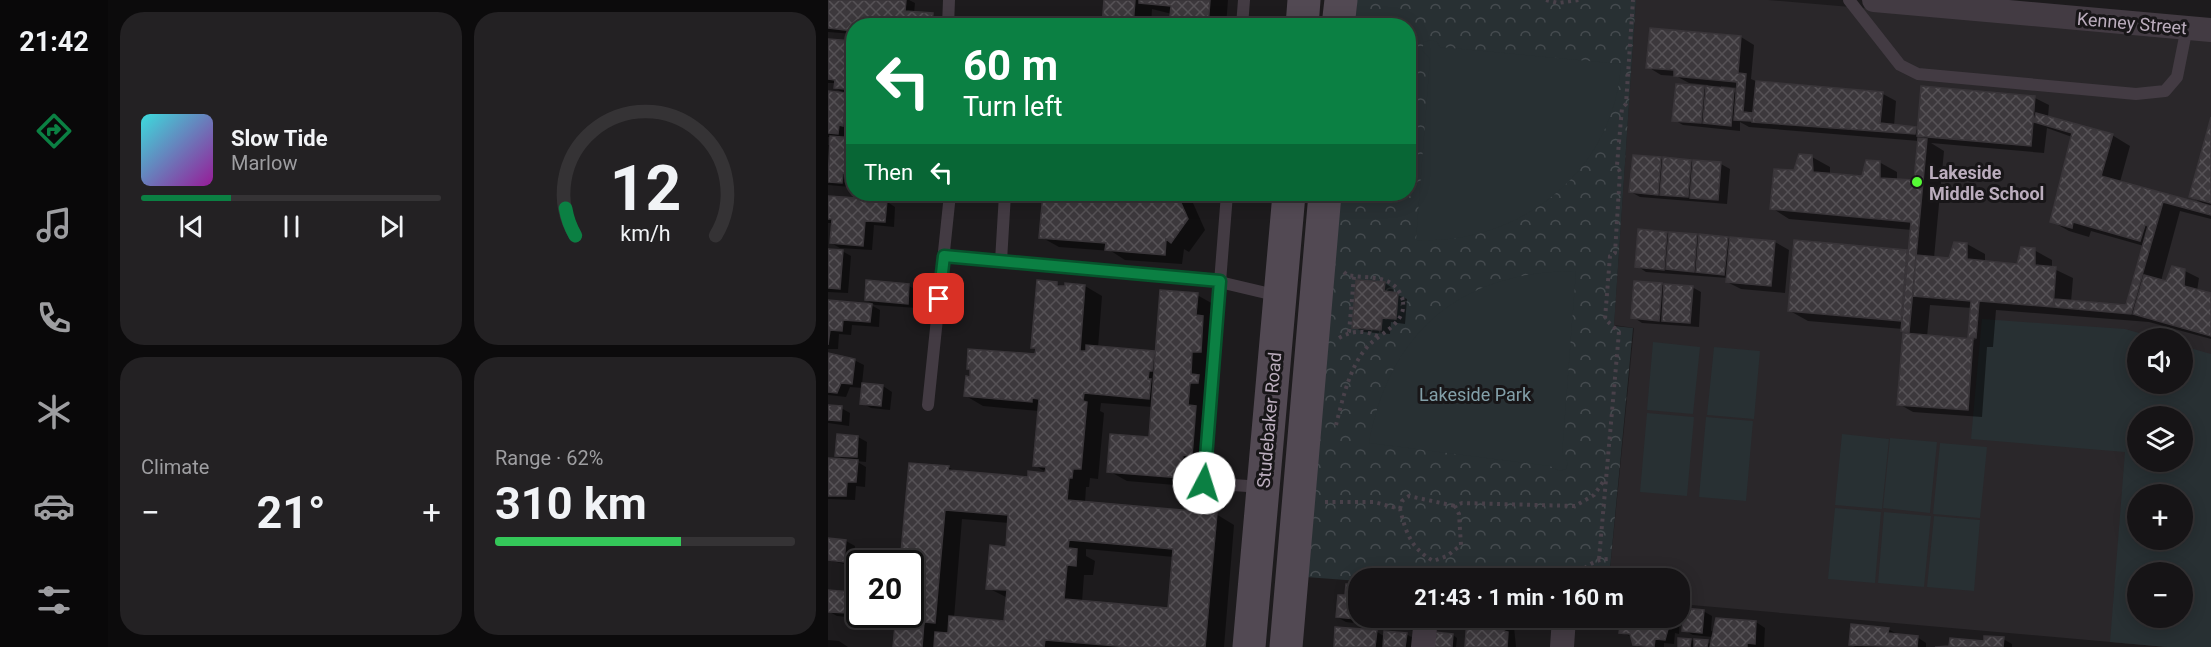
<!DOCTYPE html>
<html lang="en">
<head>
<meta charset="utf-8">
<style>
  body { margin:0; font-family:Roboto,sans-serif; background:#232123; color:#f1f3f6; height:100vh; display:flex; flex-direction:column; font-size:22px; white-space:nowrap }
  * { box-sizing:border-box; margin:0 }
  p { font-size:20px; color:#9e9ea1 }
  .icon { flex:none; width:33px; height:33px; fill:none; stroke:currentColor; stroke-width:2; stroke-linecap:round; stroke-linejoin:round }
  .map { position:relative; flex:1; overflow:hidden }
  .side { display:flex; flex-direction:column; gap:12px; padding:12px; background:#0c0b0c; width:720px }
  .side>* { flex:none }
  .guide { position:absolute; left:18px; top:18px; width:570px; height:183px; border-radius:24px; box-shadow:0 3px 15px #0003,0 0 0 2px #353335; background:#0b8043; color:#fff; overflow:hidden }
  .controls { position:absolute; left:1299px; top:328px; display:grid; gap:12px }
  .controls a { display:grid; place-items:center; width:66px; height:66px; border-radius:50%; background:#161416; box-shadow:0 3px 15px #0003,0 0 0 2px #353335; font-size:30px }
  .speed { position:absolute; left:18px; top:550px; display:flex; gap:12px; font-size:30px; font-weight:700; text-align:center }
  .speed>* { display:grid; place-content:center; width:78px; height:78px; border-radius:50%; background:#161416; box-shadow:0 3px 15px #0003,0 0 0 2px #353335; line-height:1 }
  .speed .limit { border:3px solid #111; border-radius:9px; background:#fff; color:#111 }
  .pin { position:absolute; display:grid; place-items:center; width:51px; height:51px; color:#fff; margin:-26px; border-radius:12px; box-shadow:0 3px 9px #0006 }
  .me { position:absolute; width:66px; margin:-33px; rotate:5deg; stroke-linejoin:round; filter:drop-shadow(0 0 4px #0008) }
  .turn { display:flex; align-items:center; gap:21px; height:126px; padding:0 18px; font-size:27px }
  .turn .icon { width:78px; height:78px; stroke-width:2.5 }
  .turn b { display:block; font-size:42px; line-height:51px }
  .then { display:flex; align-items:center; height:57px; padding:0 18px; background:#0003; gap:12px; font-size:22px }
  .big { font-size:45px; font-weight:700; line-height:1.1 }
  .side .tile { flex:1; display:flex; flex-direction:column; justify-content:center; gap:9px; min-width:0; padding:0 21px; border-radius:24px; background:#232123 }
  .side .dial { align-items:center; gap:0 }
  .dial svg { height:156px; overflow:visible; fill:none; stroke:#353335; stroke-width:7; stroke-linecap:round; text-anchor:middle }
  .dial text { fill:#f1f3f6; stroke:none }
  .song { display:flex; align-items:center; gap:18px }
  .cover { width:72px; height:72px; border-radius:9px; background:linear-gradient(135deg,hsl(180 70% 55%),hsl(300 70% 35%)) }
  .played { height:6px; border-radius:3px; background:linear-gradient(90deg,#0b8043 30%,#353335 30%) }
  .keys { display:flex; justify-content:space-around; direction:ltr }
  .heat { display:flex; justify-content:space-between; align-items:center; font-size:33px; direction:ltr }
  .charge { height:9px; border-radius:4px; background:linear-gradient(90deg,#34c759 62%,#353335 0) }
  .side .tiles { flex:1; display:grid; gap:12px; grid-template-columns:repeat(2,1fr) }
  .trip { position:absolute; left:520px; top:568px; width:342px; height:60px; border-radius:24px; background:#161416; box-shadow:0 3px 15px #0003,0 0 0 2px #353335; font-weight:700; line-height:60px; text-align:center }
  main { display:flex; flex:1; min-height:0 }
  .dock { display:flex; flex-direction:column; width:108px; justify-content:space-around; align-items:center; background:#090809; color:#9e9ea1 }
  .dock .icon { width:42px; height:42px }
  .dock .current { color:#0b8043 }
  .dock b { font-size:27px; color:#f1f3f6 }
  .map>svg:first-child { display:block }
</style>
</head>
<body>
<main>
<nav class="dock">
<b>21:42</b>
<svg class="icon current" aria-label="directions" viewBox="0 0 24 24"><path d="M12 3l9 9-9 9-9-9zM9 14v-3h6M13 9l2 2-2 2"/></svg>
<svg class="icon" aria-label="music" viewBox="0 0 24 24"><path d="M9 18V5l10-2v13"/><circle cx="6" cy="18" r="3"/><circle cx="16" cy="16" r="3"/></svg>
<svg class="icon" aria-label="phone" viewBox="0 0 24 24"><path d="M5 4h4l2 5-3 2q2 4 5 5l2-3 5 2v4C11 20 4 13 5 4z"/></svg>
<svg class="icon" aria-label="climate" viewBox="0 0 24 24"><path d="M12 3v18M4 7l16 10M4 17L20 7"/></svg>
<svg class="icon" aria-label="car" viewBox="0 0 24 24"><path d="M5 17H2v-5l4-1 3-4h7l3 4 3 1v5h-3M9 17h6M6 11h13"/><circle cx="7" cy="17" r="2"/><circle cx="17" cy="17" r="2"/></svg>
<svg class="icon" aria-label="filters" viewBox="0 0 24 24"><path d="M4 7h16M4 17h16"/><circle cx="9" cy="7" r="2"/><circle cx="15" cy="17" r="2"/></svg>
</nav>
<section class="side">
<div class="tiles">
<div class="tile">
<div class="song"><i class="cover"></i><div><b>Slow Tide</b><p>Marlow</p></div></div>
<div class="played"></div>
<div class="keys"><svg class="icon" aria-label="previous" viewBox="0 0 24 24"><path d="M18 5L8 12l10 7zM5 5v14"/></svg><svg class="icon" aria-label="pause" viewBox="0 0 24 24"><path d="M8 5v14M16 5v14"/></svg><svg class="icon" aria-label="next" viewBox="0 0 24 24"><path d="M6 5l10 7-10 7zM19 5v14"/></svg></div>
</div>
<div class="tile dial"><svg viewBox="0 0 100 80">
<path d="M14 69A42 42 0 1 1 86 69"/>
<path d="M14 69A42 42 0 0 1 9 55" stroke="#0b8043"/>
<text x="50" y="56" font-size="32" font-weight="700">12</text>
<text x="50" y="72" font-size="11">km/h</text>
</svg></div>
<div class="tile"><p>Climate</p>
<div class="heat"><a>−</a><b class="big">21°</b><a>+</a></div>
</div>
<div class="tile"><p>Range · 62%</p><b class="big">310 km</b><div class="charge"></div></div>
</div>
</section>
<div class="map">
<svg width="1383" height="647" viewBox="0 0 1383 647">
  <defs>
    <pattern id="park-crowns" width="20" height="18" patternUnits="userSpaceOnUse" patternTransform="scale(1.5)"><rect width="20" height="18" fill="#283033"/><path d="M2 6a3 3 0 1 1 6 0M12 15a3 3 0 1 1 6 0" fill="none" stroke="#454b4f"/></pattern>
    <pattern id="building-cross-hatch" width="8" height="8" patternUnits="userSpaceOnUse" patternTransform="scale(1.5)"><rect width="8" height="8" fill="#3c383c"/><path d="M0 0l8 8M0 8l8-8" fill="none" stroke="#565256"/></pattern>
  </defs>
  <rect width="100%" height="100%" fill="#1d1b1d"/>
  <path fill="#2a272a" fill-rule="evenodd" d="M808,0H940L1383,38V647H1339L852,604V579H781L806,328L786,325ZM1310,339H1354V384H1310ZM1310,417H1354V462H1310ZM1310,495H1354V540H1310ZM1310,573H1354V618H1310Z"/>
  <path fill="url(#park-crowns)" d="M529,0H808L786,326L805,328L781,579L531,581L478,577L512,194H580V26L527,25Z"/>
  <path fill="#283033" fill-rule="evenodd" d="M603,40L609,42L612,47L793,64C787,170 692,246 588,240L602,58L594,51L596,42Z
    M748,271L734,454L740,462L738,469L731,471L722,466L541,443C562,331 633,271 748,271Z
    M1154,319L1297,329L1332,339H1310V384H1354L1355,346L1383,354V647H1339L1282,642L1297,452L1143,439ZM1310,417H1354V462H1310ZM1310,495H1354V540H1310ZM1310,573H1354V618H1310Z
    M825,342L872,347L865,414L819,410Z
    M886,347L932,351L926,419L879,415Z
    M819,413L866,417L859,496L812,492Z
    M878,417L925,421L918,501L871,497Z
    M1014,434L1061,439L1054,509L1007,505Z
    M1062,438L1109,442L1102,513L1055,508Z
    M1112,443L1159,447L1152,518L1105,514Z
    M1007,508L1053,512L1047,583L1000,579Z
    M1056,512L1103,516L1096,587L1050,583Z
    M1106,516L1152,520L1146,591L1099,587Z"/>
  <path fill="#0007" fill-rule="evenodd" d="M0,0H81L87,3L86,13L104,15L113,20V26H26V34L0,32Z
    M277,0H400L398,26H343L344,14L324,9L323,26H275Z
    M913,37L926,45L923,79L930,82L1055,94L1068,101L1066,126L1091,130L1095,88L1207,98L1221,105L1220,117L1284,135L1302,146L1292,182L1378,205L1363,197L1383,123V219L1352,211L1333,281L1339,283L1357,271L1371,278L1369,291L1383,295V339L1321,322L1168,310L1165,347H1159L1154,417L1085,412L1071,404L1083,335L1075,329L980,321L962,311L1078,251L1082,253L1084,230L961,219L944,208L967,172L984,157L1002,167V175L1035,178L1051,162L1069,172V181L1087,182L1091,141L921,127L912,122V131L855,125L846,120L875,88L879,90L880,85L861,83L848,76L833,75L820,67ZM893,86L910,88V93L893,89ZM1219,128L1244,137L1223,221L1241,231L1261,237L1263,231L1316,246L1299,306L1243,302L1245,278L1224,268V260L1206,250L1190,265L1157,262V254L1139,244L1122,259L1106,258L1116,151L1103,143L1216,153ZM1102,305L1144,308L1141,337L1148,340L1099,337Z
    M0,40L26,42V94L16,93L7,88L8,83H0Z
    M0,93L17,94L26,99L24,130H19V139H26L23,187L0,185V145H3V137H0Z
    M833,159L893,164L902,169L899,204L812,197L803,192Z
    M34,194H64L63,202L58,201L67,207L66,227L46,225L44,250L12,248L3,243L5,223H0V197L43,201Z
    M216,194H361V200L365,203L377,230L361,252L356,249L354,264L297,260L283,251L231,247L213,237Z
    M838,233L947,242L961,250L957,293L913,289L899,282L900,278L818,272L809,266Z
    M0,250L14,251L23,256L20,293L0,292Z
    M40,282L81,286L90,291L89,308L47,305L38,300Z
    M557,283L566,289L565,293L579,299L577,324L563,322L562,334L535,332L526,327Z
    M808,283L864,287L873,292L871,327L814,323L805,317Z
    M229,284L236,288L257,286L274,296L270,348L328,354L369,295L387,305L371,487L299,481L281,471L322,439L324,407L273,403L272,411L276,413L270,479L262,478L261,487H258L257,503L388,514L406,525L396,647H66L69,615H82V564H73L120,467L129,472L202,478L223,475L206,465L211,411L155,406L138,396L208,356L209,349L205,347ZM134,519L181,523L179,548L160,588L180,598L177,623L126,618ZM258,549L346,557L341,609L254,602L256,575H265L267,561L258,556Z
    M0,302L43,305L52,310L51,327L24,325L23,335L11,334L10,349H0Z
    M0,355L26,360L36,365L34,384L55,386L64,392L62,410L43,408L34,403L35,388L22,387L18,397L0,395Z
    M0,407L13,408L22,413L21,426L0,423Z
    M30,437L39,442L38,462L28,461L38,467L37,487L28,486L27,500L0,499V460L19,461L8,455Z
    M0,539L18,541L27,546L25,566L0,560Z
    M531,585V618H591L590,631L518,622L509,617L519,597Z
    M23,593L32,599L30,618L9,616L0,611Z
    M875,611L884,616L883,631L928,622L937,628L936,647H851L862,640L884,644V637L865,635L856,630Z
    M852,616L851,634L847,633L846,644L836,643V647H811L806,644L804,637L792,632L793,629L776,623V618H852Z
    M641,618H674V621L686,627L688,647H638Z
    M1060,629L1069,634L1089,637L1098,643V647H1027L1023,644Z
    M548,631L557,637L578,634L587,639V647H507Z
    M625,635L629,638L628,647H606Z
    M1175,639L1184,644V647H1122Z
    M0,640L11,641L20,647H0Z"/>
  <path fill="url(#building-cross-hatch)" stroke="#393539" stroke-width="1.5" fill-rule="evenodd" d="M0,0H78L77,11L105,13L104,26H26L25,31L0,28Z
    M276,0H307L305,26H274Z
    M311,0H382L380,26H341L343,6L311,3Z
    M822,28L913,36L910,73L918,74L915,112L924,113L923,121L906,120L909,82L846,76V70L818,68Z
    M0,39L26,41V90L6,88L7,80L0,79Z
    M928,81L1055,92L1052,123L1088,127L1087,134L924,122Z
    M848,84L876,86L873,123L844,121Z
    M878,86L906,89L903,126L875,123Z
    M1093,86L1207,96L1203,146L1089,136Z
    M0,91L18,93L15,126L11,125L10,134L0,133Z
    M1208,113L1285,134L1273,176L1383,206V215L1335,202L1303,314L1226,307L1227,299L1298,305L1320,226L1317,225L1312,241L1245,222L1244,228L1222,222L1244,133L1206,122Z
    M1383,117V203L1361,197Z
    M2,136L26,138V145L20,147H26L24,174L15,173L14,183L0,182Z
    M1090,138L1099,139L1081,332L1073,331L1083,222L942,209L946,169L966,170L971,154L984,155L985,172L1034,176L1038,160L1052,161V178L1086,180Z
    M805,155L833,157L830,195L801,192Z
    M835,157L863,160L860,197L832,195Z
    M865,160L893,162L890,200L862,198Z
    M215,194H349L360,219L343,243L338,239L337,255L277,250L278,243L211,238Z
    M0,196L59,200L57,222L37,221L35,246L2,243L4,219H0Z
    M810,229L839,232L836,270L807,267Z
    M841,232L869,234L866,272L838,269Z
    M871,234L900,237L896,275L868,272Z
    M902,237L947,241L943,286L898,282Z
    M966,240L1079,250L1073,321L960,311Z
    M1126,242L1139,243V259L1189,264L1193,247L1207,248V265L1228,267L1225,307L1151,301L1148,338L1140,337L1143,301L1085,296L1088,255L1121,258Z
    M0,249L15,250L12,289L0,288Z
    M1344,266L1357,269L1356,286L1383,293V336L1305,314L1316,275L1338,281Z
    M38,280L81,284L80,304L37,300Z
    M209,280L229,282V286H237V283L257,285L252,351H258V345L326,351L324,371H321L320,379H323L321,399L256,393L255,401L259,402L253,469H245L244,478H241L239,500L389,513L377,647H301L217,640L216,647H106L107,632L120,633L121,616L176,621L179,590L158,589L162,545L178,547L180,515L117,510L107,623L96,622L94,647H65L68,615H82V564H72L81,463L121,466L120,470L200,477V471L217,473L218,467L205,466L211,399L204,398V402L136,396L138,376L142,377V369H139L140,349L207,354L208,348H203ZM241,540L345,549L340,608L236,599L239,565L248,566L249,549L240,548Z
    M528,280L557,282L556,291L570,293L568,319L554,318L553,330L524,328Z
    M806,281L834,283L831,321L803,318Z
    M836,284L865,286L862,323L834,321Z
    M332,290L370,293L368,315L375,316L373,352H364L363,374L371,375L370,383H362L360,405L368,406L364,456L355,455L353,478L279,472L282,434L321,437Z
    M0,300L44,304L42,322L15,320L14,331L2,330L0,345Z
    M1075,333L1145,339L1140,410L1069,405Z
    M0,353L27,359L24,384L13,383L9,393L0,392Z
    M34,383L55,385L53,406L32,404Z
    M0,405L14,406L13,421L0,420Z
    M9,434L30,436L29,457L7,456Z
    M0,458L30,460L28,482H19L18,496H0Z
    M0,538L18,540L16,562L0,560Z
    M518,584L531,585V618H582L581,627L561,625V622L508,617L510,595H517Z
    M0,590L23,592L21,613L0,612Z
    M856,608L876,610L874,633L854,631Z
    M639,618L677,620L676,631L680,632L679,647H637Z
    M775,618H843L837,640L827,639L826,647L805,645L802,634L791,633L792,626L774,624Z
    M888,618L928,621L927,644L919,643V647H882Z
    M1023,624L1061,628L1060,633L1090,636L1089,647L1021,645Z
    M507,627L549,630L547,647H506Z
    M556,631L579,633L577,647H555Z
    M606,632L625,634L624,647H605Z
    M1156,636L1176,637L1175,647H1107L1121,646L1122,638L1156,641Z
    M850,638L863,639L862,647H850Z
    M866,639L880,640L879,647H866Z"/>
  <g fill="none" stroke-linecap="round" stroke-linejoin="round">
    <path stroke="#49414a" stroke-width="4" stroke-dasharray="3 4.5" stroke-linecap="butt" d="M718,0L730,3L751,0
      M516,272L519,275C545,280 568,272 576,304
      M521,332L526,276
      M511,338C524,330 537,330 551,337
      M508,425C515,398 522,364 542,344C555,332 578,322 575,302
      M497,502H546L572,509C578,533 583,548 605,561L619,556L633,545L631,514L627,506L634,503L747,506L766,495L777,479
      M572,509L574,501L581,496L627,506
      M771,559L791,332L777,319L782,256L787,253L792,172L789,165L794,108L798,104L805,0
      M746,579C756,567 766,559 782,559"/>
    <path stroke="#433b43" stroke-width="12" d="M1021,0L1072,65L1090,74L1308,94L1337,91L1349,77L1359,27
      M120,26L121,0
      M414,26L416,0
      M399,194L376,483L434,487
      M116,256L379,279L451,296
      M173,261L177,194
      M100,405L122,194"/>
    <path stroke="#433b43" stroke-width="24" d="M1046,0L1383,30
      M595,647L598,618
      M734,647L736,618"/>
    <path stroke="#524953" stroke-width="33" d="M474,26L476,0
      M510,26L513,0
      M421,647L461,194
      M458,647L497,194"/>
  </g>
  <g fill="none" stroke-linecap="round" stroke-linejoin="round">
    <defs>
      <path id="route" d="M111,299L116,256L392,281L376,483"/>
    </defs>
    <use href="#route" stroke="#07532c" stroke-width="15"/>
    <use href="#route" stroke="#0b8043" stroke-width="10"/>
  </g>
  <circle fill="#55fb35" stroke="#181618" stroke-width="2" cx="1089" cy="182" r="6"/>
  <g text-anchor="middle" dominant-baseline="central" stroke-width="6" stroke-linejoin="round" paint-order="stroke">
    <g font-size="18" fill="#bbadbd" stroke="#181618">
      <text transform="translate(1304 23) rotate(5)">Kenney Street</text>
      <text transform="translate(441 420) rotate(-85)">Studebaker Road</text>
    </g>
    <g font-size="18" font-weight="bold" fill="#bbadbd" stroke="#181618" text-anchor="start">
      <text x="1101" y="172">Lakeside<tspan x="1101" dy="21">Middle School</tspan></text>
    </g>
    <g font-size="18" fill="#83a0a9" stroke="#181618">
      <text x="647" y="394">Lakeside Park</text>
    </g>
  </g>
</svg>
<div class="controls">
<a><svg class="icon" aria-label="sound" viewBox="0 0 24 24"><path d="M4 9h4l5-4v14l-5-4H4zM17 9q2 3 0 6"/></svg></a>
<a><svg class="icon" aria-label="layers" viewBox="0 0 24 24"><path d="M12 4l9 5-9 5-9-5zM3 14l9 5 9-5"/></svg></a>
<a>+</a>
<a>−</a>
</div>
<div class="speed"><div class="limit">20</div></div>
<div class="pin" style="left:111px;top:299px;background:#d93025"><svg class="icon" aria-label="arrive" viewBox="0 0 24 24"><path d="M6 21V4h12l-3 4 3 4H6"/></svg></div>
<svg class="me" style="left:376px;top:483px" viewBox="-20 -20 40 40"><circle r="19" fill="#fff"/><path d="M0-13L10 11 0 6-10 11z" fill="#0b8043"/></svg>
<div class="trip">21:43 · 1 min · 160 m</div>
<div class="guide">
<div class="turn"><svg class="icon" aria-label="left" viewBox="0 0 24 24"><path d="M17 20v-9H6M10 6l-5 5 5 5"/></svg><div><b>60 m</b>Turn left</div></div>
<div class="then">Then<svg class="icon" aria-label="left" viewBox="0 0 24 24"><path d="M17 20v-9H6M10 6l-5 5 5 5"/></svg></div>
</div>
</div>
</main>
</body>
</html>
